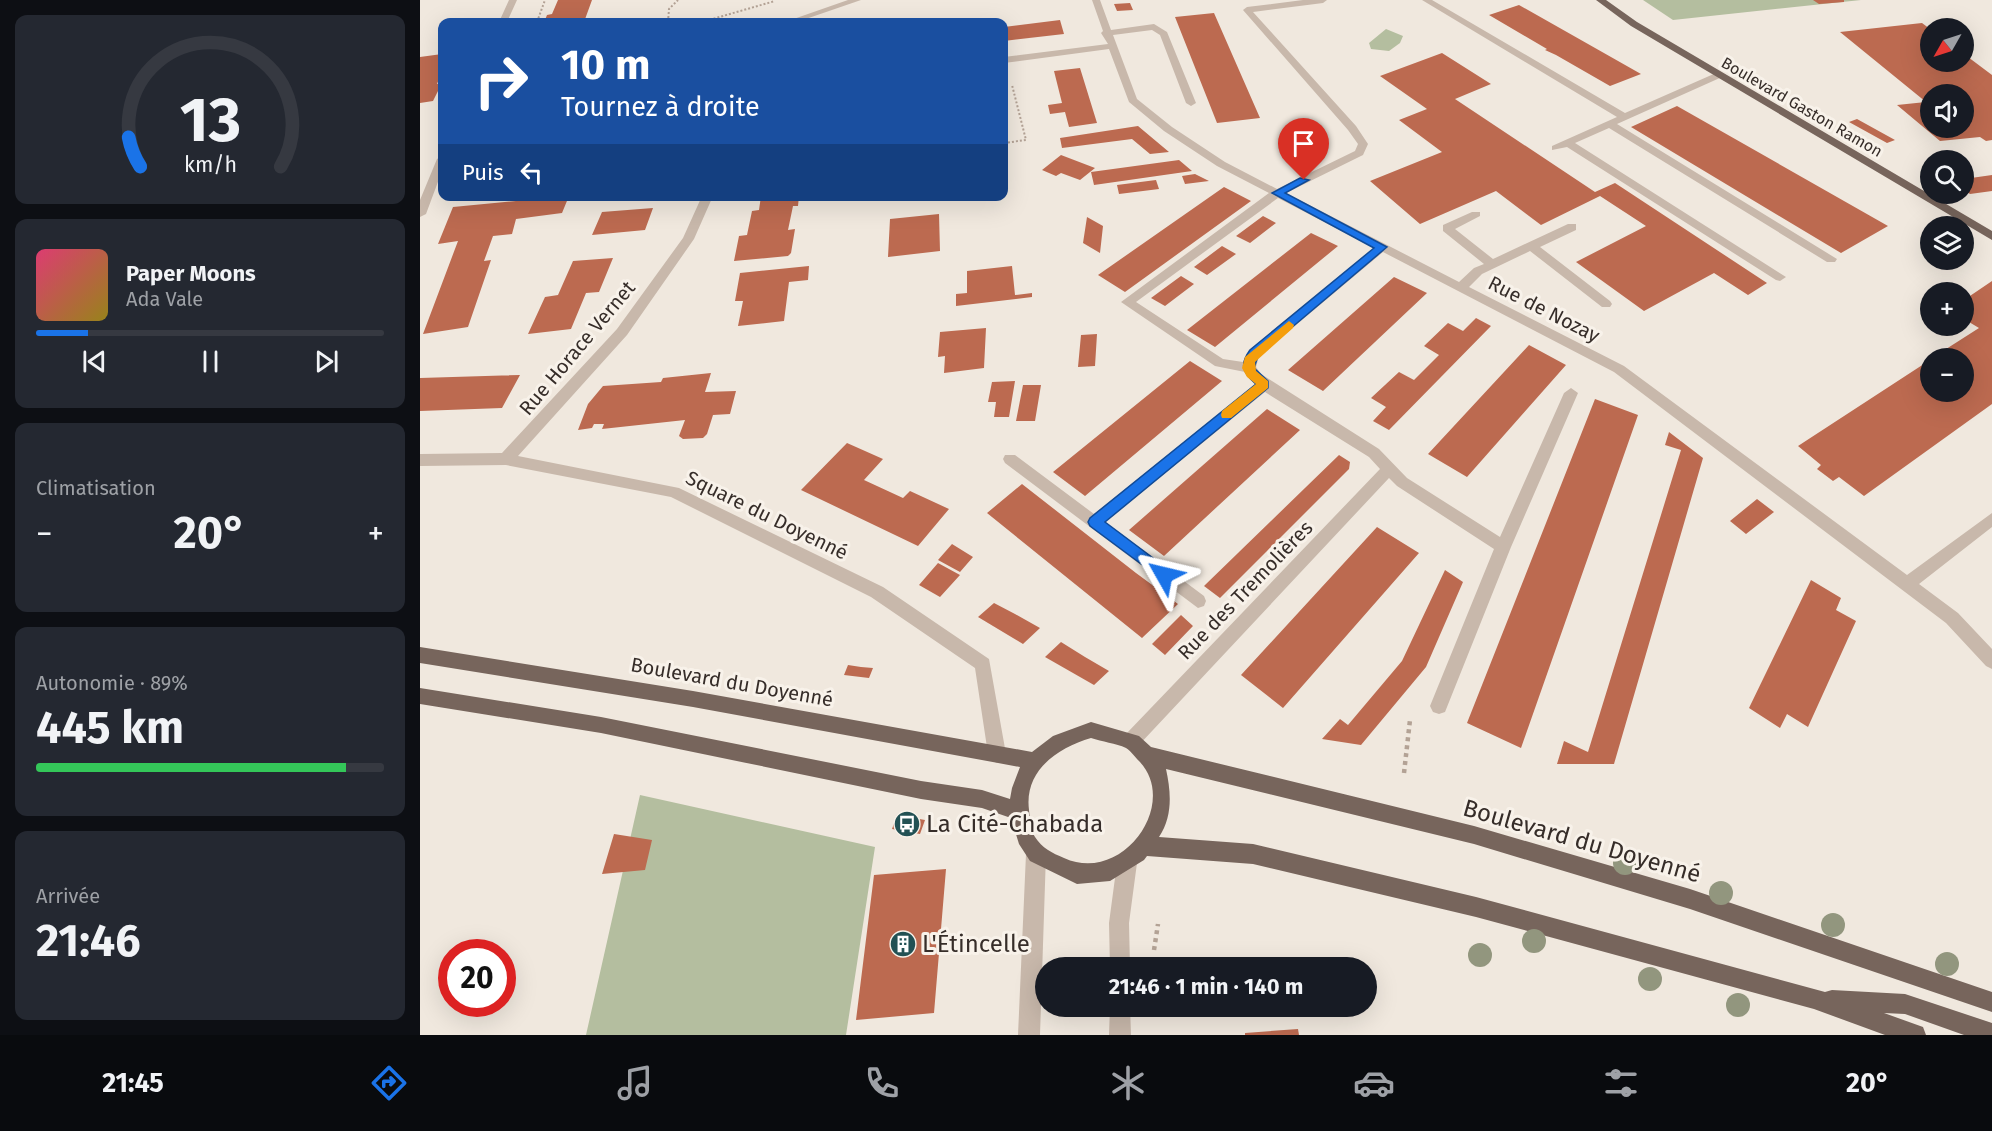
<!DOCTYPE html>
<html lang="fr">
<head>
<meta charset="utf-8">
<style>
  body { margin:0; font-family:"Fira Sans",sans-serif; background:#242831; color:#f1f3f6; height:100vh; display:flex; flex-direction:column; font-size:22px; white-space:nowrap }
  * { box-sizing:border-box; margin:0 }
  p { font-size:20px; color:#9ea1a6 }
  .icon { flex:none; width:33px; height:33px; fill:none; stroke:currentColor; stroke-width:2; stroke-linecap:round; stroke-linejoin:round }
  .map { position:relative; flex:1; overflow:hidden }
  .sheet { display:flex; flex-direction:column; gap:15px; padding:15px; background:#0d0f14; width:420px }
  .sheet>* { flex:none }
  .banner { position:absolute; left:18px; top:18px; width:570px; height:183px; border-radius:12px; box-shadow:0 6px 24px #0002; background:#1a4fa0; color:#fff; overflow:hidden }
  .needle { width:39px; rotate:231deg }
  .controls { position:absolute; left:1500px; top:18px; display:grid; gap:12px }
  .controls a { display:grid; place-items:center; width:54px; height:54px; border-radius:50%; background:#171b24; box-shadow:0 6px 24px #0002; font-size:30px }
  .speed { position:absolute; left:18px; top:939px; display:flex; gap:12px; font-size:30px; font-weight:700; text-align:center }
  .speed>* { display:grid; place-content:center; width:78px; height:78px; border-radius:50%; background:#171b24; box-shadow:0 6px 24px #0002; line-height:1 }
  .speed .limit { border:9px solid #d22; background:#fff; color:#111 }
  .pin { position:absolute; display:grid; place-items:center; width:51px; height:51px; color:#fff; margin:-62px -26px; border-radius:50% 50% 50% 0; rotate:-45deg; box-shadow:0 0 6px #0007 }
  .pin .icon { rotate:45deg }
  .me { position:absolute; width:66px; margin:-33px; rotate:307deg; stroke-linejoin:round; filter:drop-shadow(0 0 4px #0008) }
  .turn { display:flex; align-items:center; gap:21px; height:126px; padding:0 24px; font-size:27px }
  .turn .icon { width:78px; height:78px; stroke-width:2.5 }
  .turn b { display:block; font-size:42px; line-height:51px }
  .then { display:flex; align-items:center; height:57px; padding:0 24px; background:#0003; gap:12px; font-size:22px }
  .big { font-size:45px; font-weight:700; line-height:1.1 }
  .sheet .tile { flex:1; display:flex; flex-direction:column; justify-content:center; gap:9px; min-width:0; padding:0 21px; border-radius:12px; background:#242831 }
  .sheet .dial { align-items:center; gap:0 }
  .dial svg { height:156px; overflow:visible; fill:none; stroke:#363941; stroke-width:7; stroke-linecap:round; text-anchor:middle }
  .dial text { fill:#f1f3f6; stroke:none }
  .song { display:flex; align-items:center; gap:18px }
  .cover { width:72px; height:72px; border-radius:9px; background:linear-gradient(135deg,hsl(340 70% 55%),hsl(50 70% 35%)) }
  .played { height:6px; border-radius:3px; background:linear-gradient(90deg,#1a73e8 15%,#363941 15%) }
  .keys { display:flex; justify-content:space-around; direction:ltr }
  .heat { display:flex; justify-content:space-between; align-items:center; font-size:33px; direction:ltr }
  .charge { height:9px; border-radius:4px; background:linear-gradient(90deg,#34c759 89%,#363941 0) }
  .trip { position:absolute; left:615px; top:957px; width:342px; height:60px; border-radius:30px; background:#171b24; box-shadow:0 6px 24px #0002; font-weight:700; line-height:60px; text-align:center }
  .dock { display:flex; height:96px; justify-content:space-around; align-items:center; background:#090b0e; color:#9ea1a6 }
  .dock .icon { width:42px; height:42px }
  .dock .active { color:#1a73e8 }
  .dock b { font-size:27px; color:#f1f3f6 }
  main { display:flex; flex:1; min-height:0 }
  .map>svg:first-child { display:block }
</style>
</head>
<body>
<main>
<section class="sheet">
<div class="tile dial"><svg viewBox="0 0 100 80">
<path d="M14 69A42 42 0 1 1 86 69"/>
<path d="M14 69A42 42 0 0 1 8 54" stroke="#1a73e8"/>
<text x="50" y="56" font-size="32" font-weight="700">13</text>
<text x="50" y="72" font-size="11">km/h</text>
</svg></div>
<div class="tile">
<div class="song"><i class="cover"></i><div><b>Paper Moons</b><p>Ada Vale</p></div></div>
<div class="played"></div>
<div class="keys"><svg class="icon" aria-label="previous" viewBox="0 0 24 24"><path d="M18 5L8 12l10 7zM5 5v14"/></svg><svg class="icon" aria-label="pause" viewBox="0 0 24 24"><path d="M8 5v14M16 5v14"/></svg><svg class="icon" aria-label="next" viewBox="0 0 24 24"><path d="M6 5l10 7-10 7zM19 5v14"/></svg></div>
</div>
<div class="tile"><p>Climatisation</p>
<div class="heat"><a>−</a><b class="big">20°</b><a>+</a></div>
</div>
<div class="tile"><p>Autonomie · 89%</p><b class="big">445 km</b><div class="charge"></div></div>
<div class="tile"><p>Arrivée</p><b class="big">21:46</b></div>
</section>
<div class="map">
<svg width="1572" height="1035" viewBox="0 0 1572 1035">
  <rect width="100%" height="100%" fill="#f0e8de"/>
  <path fill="#b4be9f" d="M1223,0H1441L1253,20Z
    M966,29L983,36L980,43L969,51L951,49L949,43Z
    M220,795L455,847L426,1035H166Z"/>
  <path fill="#bc6a50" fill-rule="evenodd" d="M138,0H172L164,22H129L131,19L125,20L127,15L132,14Z
    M1393,0H1424V2L1399,4Z
    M710,3L713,10L697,11L694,4Z
    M1099,5L1221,74L1190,86L1136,55L1125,50L1127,49L1069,15Z
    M794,13L840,118L797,123L755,17Z
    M640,20L644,34L584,41V27Z
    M1502,23L1510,29V62H1544V54L1572,75V140L1566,141L1560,137L1520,141L1477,105L1506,102L1420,32ZM1510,94H1544V128H1510Z
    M1022,53L1071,84L1035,99L1175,192L1195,183L1347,283L1328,295L1294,273L1224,311L1156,262L1226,226L1180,196L1121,225L1076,191L1000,224L950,181L1022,152L979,120L1007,109L960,76Z
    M22,54V72L17,84L22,83L13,101L0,103V57Z
    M660,68L677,123L649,127L645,112L630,114L628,105L642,103L634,71Z
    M1257,106L1468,226L1421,253L1211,127Z
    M1437,119L1475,140L1467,143L1429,122Z
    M718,126L749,152L730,154L712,139L642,148L640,138Z
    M641,155L675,168L660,180L641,173L636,176L622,170Z
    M759,160L772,171L674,185L671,172Z
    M775,174L789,181L765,184L762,176Z
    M1572,175V191L1550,194L1544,190V179Z
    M736,180L739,189L699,194L697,185Z
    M804,187L831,201L705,292L678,275Z
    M149,196L142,213L96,219L92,234L73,236L64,261L71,260L48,327L3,334L38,241L18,244L33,207Z
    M341,196H379L378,206H373L368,230L375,229L371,253L368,256L314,261L319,236L327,235L332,211L339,210Z
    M233,208L225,230L172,235L182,212Z
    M519,214L520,251L468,257L470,219Z
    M843,216L856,223L830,243L816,236Z
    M667,217L683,226L680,253L663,243Z
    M891,233L918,246L795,347L767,330Z
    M802,246L816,254L787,275L774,267Z
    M193,258L179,292L166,293L151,329L108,334L125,297L138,295L153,261Z
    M389,266L388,280L369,282L364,321L318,326L323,301H315L320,273Z
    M592,266L595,295L612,293V297L536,306V294L547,293V271Z
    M761,276L774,284L745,306L731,298Z
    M974,277L1007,293L903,391L868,370Z
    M1572,281V404L1444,496L1419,477L1413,481L1397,469L1401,465L1378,446L1510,360V392H1544V358H1512L1559,328L1544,319V300Z
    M1056,318L1071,326L969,430L953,421L966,407L951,398L979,372L994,380L1019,355L1004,346L1028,323L1043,331Z
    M566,328L564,368L524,373L525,356L518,357L520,332Z
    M677,334L675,366L658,367L661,335Z
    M1109,345L1146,365L1047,477L1008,454Z
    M770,361L802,381L665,496L633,472Z
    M291,373L285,392L316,391L310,414L293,415L287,434L283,438L263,439L259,436L265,420L182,429L184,424H174L172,428L158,430L168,404L183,386L241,382L243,378Z
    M100,375L82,408L0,411V378Z
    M595,381L589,417H574L576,402H568L572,382Z
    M603,385H621L615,421H596Z
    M1175,399L1218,415L1101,748L1047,723Z
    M847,409L880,430L744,556L709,530Z
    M1249,432L1283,458L1194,764H1137L1144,741L1168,752L1261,450L1245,445Z
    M427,443L463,459L444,480L483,498L490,491L529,509L498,546L381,490Z
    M919,455L930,462L929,469L800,598L784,586Z
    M602,484L716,573L758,604L722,638L567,513Z
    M1337,499L1354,512L1326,534L1310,521Z
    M957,527L999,553L863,708L821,675Z
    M532,544L553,557L540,572L518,560Z
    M518,563L540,575L520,597L499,585Z
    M1025,570L1043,582L1006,667L941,745L902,739L920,719L928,725L982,661Z
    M1391,580L1421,598L1416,610L1436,621L1388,727L1367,714L1360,728L1329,708Z
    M574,603L595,614L620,628L603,644L558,617Z
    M761,615L773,626L745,655L732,644Z
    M641,642L665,657L689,671L674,685L625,657Z
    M428,665L441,667L453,668L449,678L424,675Z
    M477,815L505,820L500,834L472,829Z
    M194,834L232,840L225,870L182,874Z
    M526,869L514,1013L436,1020L454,875Z
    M878,1029L879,1035H825V1033Z"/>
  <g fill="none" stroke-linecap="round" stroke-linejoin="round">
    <path stroke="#b3a295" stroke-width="2" stroke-dasharray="2 2" stroke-linecap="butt" d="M117,22L125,0
      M248,22L249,9L258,0
      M282,22L355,1
      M584,143L606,140L592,85"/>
    <path stroke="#b3a295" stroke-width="4.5" stroke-dasharray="4 4" stroke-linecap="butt" d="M984,773L990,720
      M734,950L738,924"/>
    <path fill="#c8b8ab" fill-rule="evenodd" d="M89,0H97L87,22H79Z
      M428,0H441L377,22H365Z
      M672,0H680L691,30L734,24L747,32L776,103L771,106L766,103L740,35L732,30L693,35L717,99L752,127L805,162L857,189L935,151L938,144L928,130L823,10L827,7L883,0H907L903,3L833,12L936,126L948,144L943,155L866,193L1039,282L1054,268L1064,264L1023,231V225L1052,212H1060V216L1035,229L1073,259L1148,224H1156V230L1120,247L1190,301L1192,304L1190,307H1182L1110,251L1062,274L1049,287L1204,366L1487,575L1572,513V527L1499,584L1538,613L1572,649V669L1566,666L1526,623L1194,372L963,252L839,356L836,367L841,374L959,449L987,478L1080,537L1144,393L1151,388L1158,393L1091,547L1025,712L1019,714L1013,712L1010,706L1074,549L977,486L969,478L718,746L712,749L706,746L703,740L706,734L960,469L949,457L845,392L685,522L784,596L786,601L784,606L778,608L585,463L583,459L585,455H595L674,514L835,385L825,372L795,366L701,302L849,193L797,166L744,131L709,102L689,49L584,63V57L688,44L681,33L683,31ZM858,198L954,248L829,350L823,362L803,359L716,302Z
      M1002,0H1012L1205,113L1296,73H1302V77L1197,124L1417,259L1415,262H1407L1189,128L1155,143L1366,277L1360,281L1356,280L1147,147L1132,150V146L1197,117Z
      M22,156V171L6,214L0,217V200L17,159Z
      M282,196H293L274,239L207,335L98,456L259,488L463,587L569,659L586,754L583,760L577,763L571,760L568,754L555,668L451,597L251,497L86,465L0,466V454L82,453L197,329L263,238Z
      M616,844L623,847L626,854L620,1035H598L606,854L609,847Z
      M707,853L714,856L717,863L709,923L710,968H690L689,923L697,863L700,856Z
      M690,1006H710L711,1035H689Z"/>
    <path fill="#77655c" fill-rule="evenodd" d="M1176,0H1186L1217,22L1572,231V240L1211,26Z
      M0,647L273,691L612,752L633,736L671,722L719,736L731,747L1054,826L1270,889L1572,992V1012L1270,909L1054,844L746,769C751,792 753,816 739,837L833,844L1056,897L1405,992L1412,990L1485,994L1572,1023V1035H1544L1485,1014L1464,1013L1503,1027L1506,1035H1465L1394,1009L1056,917L833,864L727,856L724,860L690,881L657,884L610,861L599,844L591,818L562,808L501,799L181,733L0,704V688L181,717L501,781L562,790L590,799L592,788L600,767L273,707L0,663ZM671,738C682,742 696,743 706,748C711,751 715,757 719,761C760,803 703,885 644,858C632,853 622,848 615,837C610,829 610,819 609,810C604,771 637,748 671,738Z"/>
  </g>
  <g fill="#92967e">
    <circle cx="1205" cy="863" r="12"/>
    <circle cx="1301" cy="893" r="12"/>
    <circle cx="1413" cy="925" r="12"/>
    <circle cx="1114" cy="941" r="12"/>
    <circle cx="1060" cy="955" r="12"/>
    <circle cx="1527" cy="964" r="12"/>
    <circle cx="1230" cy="979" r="12"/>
    <circle cx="1318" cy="1005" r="12"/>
  </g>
  <path fill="#1a73e8" stroke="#114b97" stroke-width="1.5" d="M880,178L889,180L865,193L967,247L838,356L834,368L848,381V388L685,522L749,570L751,575L749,579L744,581L670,526L668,522L670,518L836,384C823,373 819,365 830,350L954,248L852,193Z"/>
  <path fill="#f59e0b" d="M869,321L874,325L873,328L835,362L836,371L848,381V388L811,418H802L801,415L802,411L836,384L827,377L822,368L825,357Z"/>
  <defs>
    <symbol id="bus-disc" viewBox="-11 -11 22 22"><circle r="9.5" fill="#225154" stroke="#f8f2ea"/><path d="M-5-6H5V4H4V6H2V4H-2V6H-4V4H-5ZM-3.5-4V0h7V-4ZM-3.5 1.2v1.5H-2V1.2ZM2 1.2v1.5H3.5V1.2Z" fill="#fff"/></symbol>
    <symbol id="building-disc" viewBox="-11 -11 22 22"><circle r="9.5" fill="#225154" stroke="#f8f2ea"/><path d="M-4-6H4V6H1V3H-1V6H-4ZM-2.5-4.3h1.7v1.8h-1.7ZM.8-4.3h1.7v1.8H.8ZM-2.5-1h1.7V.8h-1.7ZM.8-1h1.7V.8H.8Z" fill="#fff"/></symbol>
  </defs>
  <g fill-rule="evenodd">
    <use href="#bus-disc" x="472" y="809" width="30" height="30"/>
    <use href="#building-disc" x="468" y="929" width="30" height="30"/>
  </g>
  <g text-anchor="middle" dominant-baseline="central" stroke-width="6" stroke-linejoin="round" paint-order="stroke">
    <g font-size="16" fill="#362d29" stroke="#f8f2ea">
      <text transform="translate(1382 107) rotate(30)">Boulevard Gaston Ramon</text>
    </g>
    <g font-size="20" fill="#362d29" stroke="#f8f2ea">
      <text transform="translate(1124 309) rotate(27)">Rue de Nozay</text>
      <text transform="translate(157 348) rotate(-50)">Rue Horace Vernet</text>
      <text transform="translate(347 515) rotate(26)">Square du Doyenné</text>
      <text transform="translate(825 590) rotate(-46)">Rue des Tremolières</text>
      <text transform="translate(312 682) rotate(10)">Boulevard du Doyenné</text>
    </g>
    <g font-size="24" fill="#362d29" stroke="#f8f2ea" text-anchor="start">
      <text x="506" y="824">La Cité-Chabada</text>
      <text x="502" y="944">L'Étincelle</text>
    </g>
    <g font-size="24" fill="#362d29" stroke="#f8f2ea">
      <text transform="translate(1162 841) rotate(16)">Boulevard du Doyenné</text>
    </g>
  </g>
</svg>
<div class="controls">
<a><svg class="needle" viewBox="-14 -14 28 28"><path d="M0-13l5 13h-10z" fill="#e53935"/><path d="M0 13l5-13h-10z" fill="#9ea1a6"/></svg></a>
<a><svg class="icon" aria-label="sound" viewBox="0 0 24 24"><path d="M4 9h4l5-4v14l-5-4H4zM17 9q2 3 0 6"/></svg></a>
<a><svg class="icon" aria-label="search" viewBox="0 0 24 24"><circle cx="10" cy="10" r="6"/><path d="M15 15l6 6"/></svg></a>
<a><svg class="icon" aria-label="layers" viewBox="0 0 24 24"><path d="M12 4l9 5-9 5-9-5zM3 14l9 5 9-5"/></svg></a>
<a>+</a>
<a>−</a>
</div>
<div class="speed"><div class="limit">20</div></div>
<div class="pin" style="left:884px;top:180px;background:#d93025"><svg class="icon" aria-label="arrive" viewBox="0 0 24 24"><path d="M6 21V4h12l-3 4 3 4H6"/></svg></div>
<svg class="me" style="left:744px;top:575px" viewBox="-20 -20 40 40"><path d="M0-17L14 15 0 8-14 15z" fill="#1a73e8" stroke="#fff" stroke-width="4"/></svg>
<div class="trip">21:46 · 1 min · 140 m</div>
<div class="banner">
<div class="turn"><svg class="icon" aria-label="right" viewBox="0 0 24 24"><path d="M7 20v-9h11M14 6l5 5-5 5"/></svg><div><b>10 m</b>Tournez à droite</div></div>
<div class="then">Puis<svg class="icon" aria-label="left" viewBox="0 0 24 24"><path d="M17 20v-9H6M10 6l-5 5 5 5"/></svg></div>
</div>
</div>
</main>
<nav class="dock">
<b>21:45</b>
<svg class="icon active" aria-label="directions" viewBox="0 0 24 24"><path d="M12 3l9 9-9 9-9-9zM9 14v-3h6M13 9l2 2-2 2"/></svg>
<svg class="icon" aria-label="music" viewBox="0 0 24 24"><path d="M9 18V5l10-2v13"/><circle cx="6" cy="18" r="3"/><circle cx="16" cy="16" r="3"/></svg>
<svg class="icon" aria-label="phone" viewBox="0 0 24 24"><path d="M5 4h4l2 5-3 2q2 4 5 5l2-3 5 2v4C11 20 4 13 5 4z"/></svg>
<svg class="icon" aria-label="climate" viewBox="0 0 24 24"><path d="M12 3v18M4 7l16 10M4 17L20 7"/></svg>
<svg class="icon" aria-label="car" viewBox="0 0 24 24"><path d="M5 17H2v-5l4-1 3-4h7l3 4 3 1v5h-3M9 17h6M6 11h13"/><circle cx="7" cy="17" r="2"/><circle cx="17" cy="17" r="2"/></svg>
<svg class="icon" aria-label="filters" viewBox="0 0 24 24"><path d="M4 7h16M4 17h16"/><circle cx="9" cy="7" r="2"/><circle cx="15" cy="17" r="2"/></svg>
<b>20°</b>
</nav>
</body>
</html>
